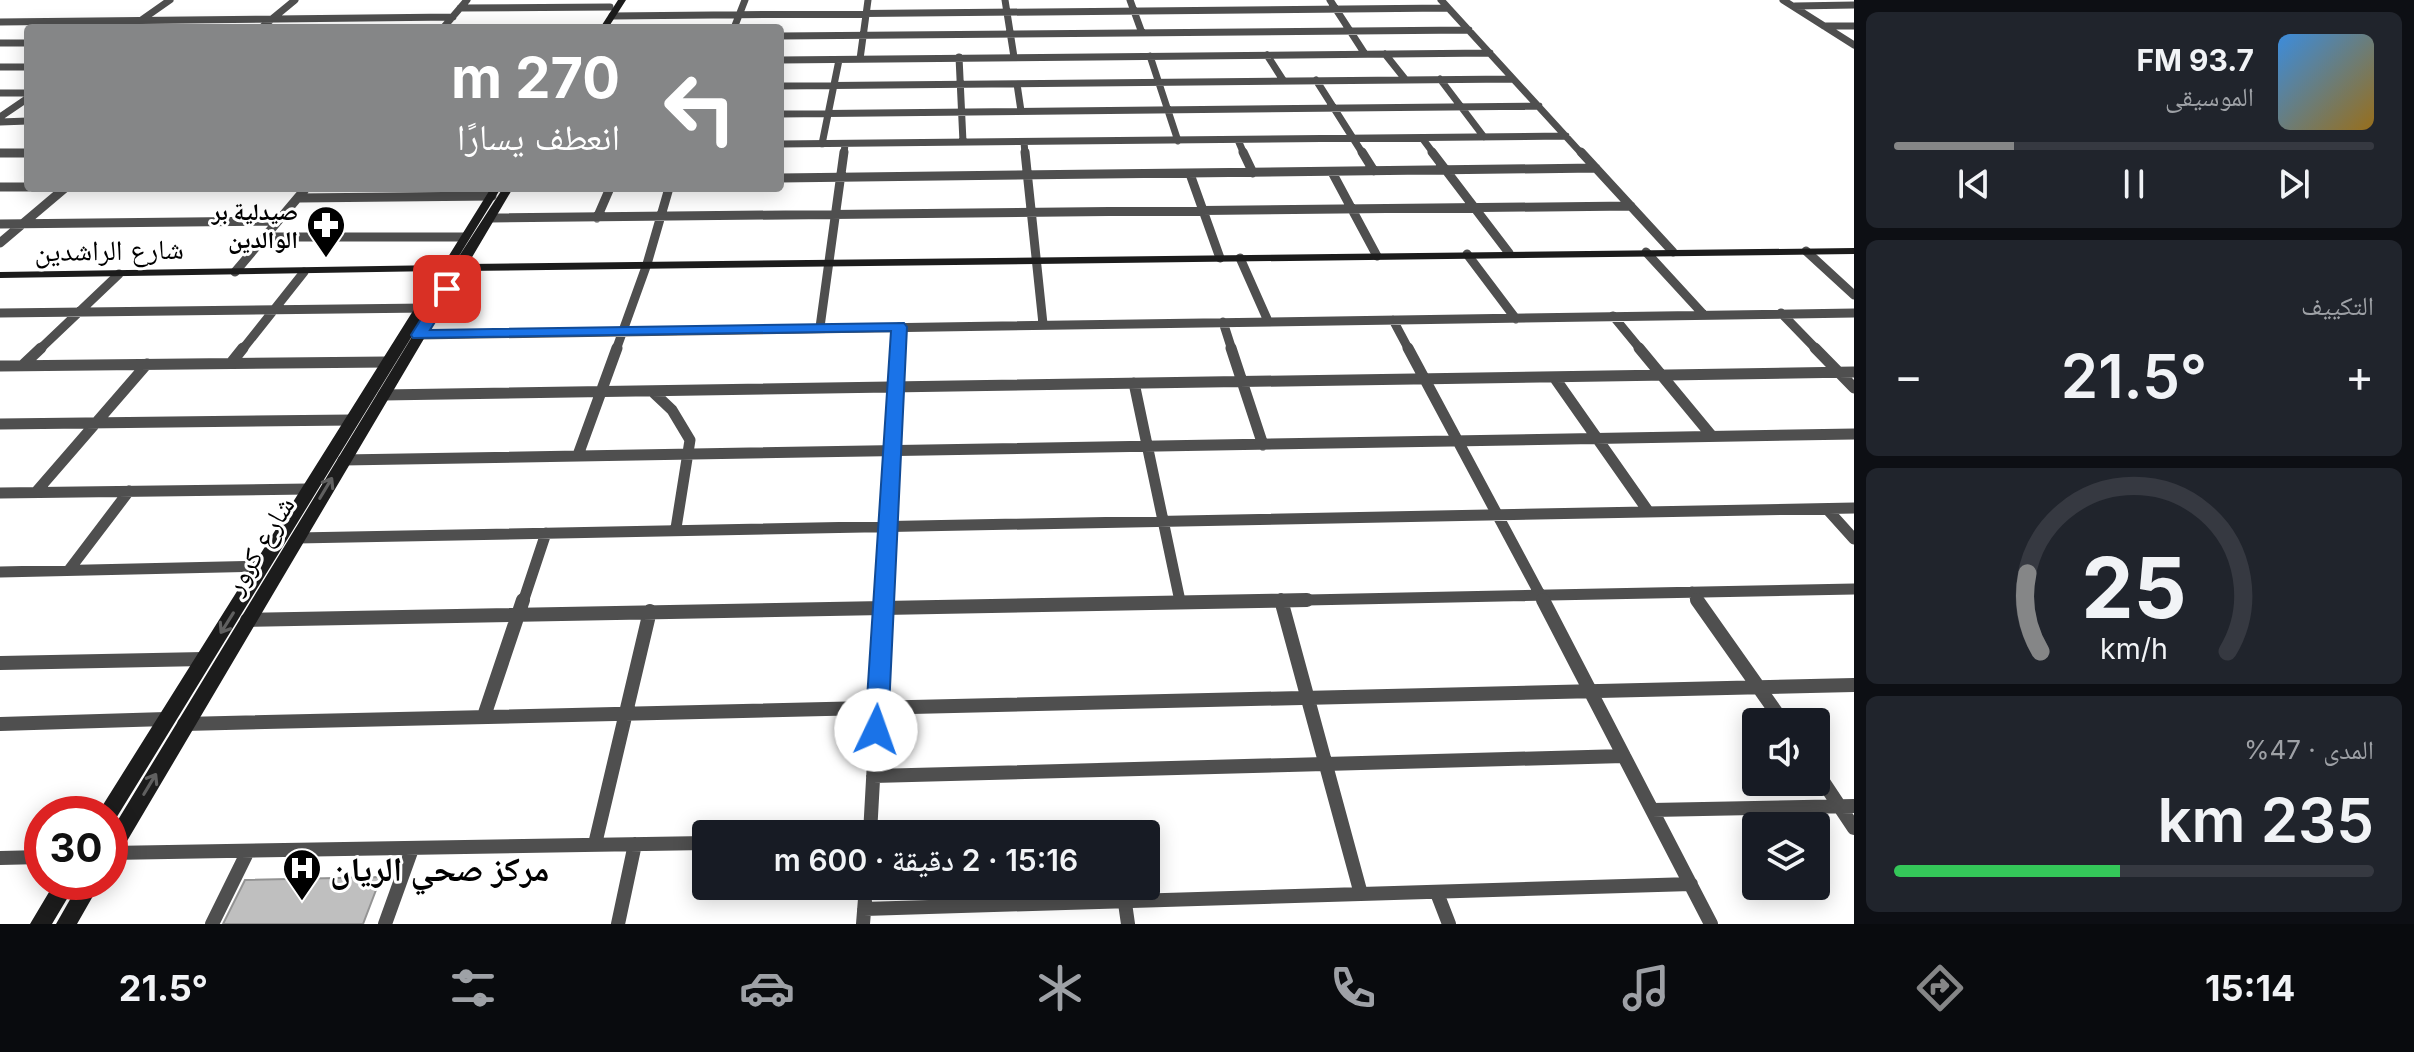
<!DOCTYPE html>
<html lang="ar">
<head>
<meta charset="utf-8">
<style>
  body { margin:0; font-family:Inter,"Noto Naskh Arabic",sans-serif; background:#20242c; color:#f1f3f6; direction:rtl; height:100vh; display:flex; flex-direction:column; font-size:30px; white-space:nowrap }
  * { box-sizing:border-box; margin:0 }
  p { font-size:26px; color:#9ea1a6 }
  .icon { flex:none; width:44px; height:44px; fill:none; stroke:currentColor; stroke-width:2; stroke-linecap:round; stroke-linejoin:round }
  .map { position:relative; flex:1; overflow:hidden; direction:ltr }
  .sheet { display:flex; flex-direction:column; gap:12px; padding:12px; background:#0d0f14; width:560px }
  .sheet>* { flex:none }
  .top-card { position:absolute; left:24px; top:24px; width:760px; height:168px; border-radius:8px; box-shadow:0 4px 20px #0003; direction:rtl; background:#858687; color:#fff; overflow:hidden }
  .tools { position:absolute; left:1742px; top:708px; display:grid; gap:16px }
  .tools a { display:grid; place-items:center; width:88px; height:88px; border-radius:8px; background:#171b24; box-shadow:0 4px 20px #0003; font-size:40px }
  .speed { position:absolute; left:24px; top:796px; display:flex; gap:16px; font-size:40px; font-weight:700; text-align:center }
  .speed>* { display:grid; place-content:center; width:104px; height:104px; border-radius:50%; background:#171b24; box-shadow:0 4px 20px #0003; line-height:1 }
  .speed .limit { border:12px solid #d22; background:#fff; color:#111 }
  .pin { position:absolute; display:grid; place-items:center; width:68px; height:68px; color:#fff; margin:-34px; border-radius:16px; box-shadow:0 4px 12px #0006 }
  .me { position:absolute; width:88px; margin:-44px; rotate:3deg; stroke-linejoin:round; filter:drop-shadow(0 0 6px #0008) }
  .turn { display:flex; align-items:center; gap:28px; height:168px; padding:0 32px; font-size:36px }
  .turn .icon { width:104px; height:104px; stroke-width:2.5 }
  .turn b { display:block; font-size:56px; line-height:68px }
  .big { font-size:60px; font-weight:600; line-height:1.1 }
  .sheet .tile { flex:1; display:flex; flex-direction:column; justify-content:center; gap:12px; min-width:0; padding:0 28px; border-radius:12px; background:#20242c }
  .sheet .dial { align-items:center; gap:0 }
  .dial svg { height:208px; overflow:visible; fill:none; stroke:#363941; stroke-width:7; stroke-linecap:round; text-anchor:middle }
  .dial text { fill:#f1f3f6; stroke:none }
  .song { display:flex; align-items:center; gap:24px }
  .cover { width:96px; height:96px; border-radius:12px; background:linear-gradient(135deg,hsl(210 70% 55%),hsl(40 70% 35%)) }
  .played { height:8px; border-radius:4px; background:linear-gradient(90deg,#858687 25%,#363941 25%) }
  .keys { display:flex; justify-content:space-around; direction:ltr }
  .heat { display:flex; justify-content:space-between; align-items:center; font-size:44px; direction:ltr }
  .charge { height:12px; border-radius:6px; background:linear-gradient(90deg,#34c759 47%,#363941 0) }
  .trip { position:absolute; left:692px; top:820px; width:468px; height:80px; border-radius:8px; background:#171b24; box-shadow:0 4px 20px #0003; font-weight:600; line-height:80px; text-align:center; direction:rtl }
  .tab-bar { display:flex; height:128px; justify-content:space-around; align-items:center; background:#090b0e; color:#9ea1a6 }
  .tab-bar .icon { width:56px; height:56px }
  .tab-bar .selected { color:#858687 }
  .tab-bar b { font-size:36px; color:#f1f3f6 }
  main { display:flex; flex:1; min-height:0 }
  .map>svg:first-child { display:block }
</style>
</head>
<body>
<main>
<section class="sheet">
<div class="tile">
<div class="song"><i class="cover"></i><div><b>93.7 FM</b><p>الموسيقى</p></div></div>
<div class="played"></div>
<div class="keys"><svg class="icon" aria-label="previous" viewBox="0 0 24 24"><path d="M18 5L8 12l10 7zM5 5v14"/></svg><svg class="icon" aria-label="pause" viewBox="0 0 24 24"><path d="M8 5v14M16 5v14"/></svg><svg class="icon" aria-label="next" viewBox="0 0 24 24"><path d="M6 5l10 7-10 7zM19 5v14"/></svg></div>
</div>
<div class="tile"><p>التكييف</p>
<div class="heat"><a>−</a><b class="big">21.5°</b><a>+</a></div>
</div>
<div class="tile dial"><svg viewBox="0 0 100 80">
<path d="M14 69A42 42 0 1 1 86 69"/>
<path d="M14 69A42 42 0 0 1 9 39" stroke="#858687"/>
<text x="50" y="56" font-size="32" font-weight="700">25</text>
<text x="50" y="72" font-size="11">km/h</text>
</svg></div>
<div class="tile"><p>المدى · 47%</p><b class="big">235 km</b><div class="charge"></div></div>
</section>
<div class="map">
<svg width="1854" height="924" viewBox="0 0 1854 924">
  <rect width="100%" height="100%" fill="#fff"/>
  <path fill="#bfbfbf" stroke="#939393" stroke-width="2" d="M381,877L363,924H223L245,880Z"/>
  <g fill="none" stroke-linecap="round" stroke-linejoin="round">
    <path stroke="#4f4f4f" stroke-width="7" d="M1005,0L1014,57
      M1130,0L1142,33
      M1330,0L1365,54
      M1441,0L1582,154
      M1783,0L1854,45
      M1795,6L1854,5
      M460,8L610,7
      M612,16L1448,8
      M0,22L453,17
      M1824,26H1854
      M130,28L170,0
      M261,28L295,0
      M443,28L467,0
      M734,28L745,0
      M780,36L1469,30
      M0,43H28
      M1385,54L1405,79
      M1267,55L1283,80
      M1150,56L1178,141
      M959,57L963,142
      M860,59L868,0
      M780,60L1490,53
      M0,67H28
      M1440,79L1484,137
      M1316,80L1363,154
      M1017,84L1021,111
      M780,86L1513,79
      M0,93H28
      M780,114L1539,106
      M0,117L28,98
      M0,122L28,121
      M1422,138L1434,154
      M1238,140L1244,154
      M1024,142L1025,154
      M780,144L1566,136
      M822,144L839,60
      M0,153H28
      M844,154L845,144"/>
    <path stroke="#4f4f4f" stroke-width="9" d="M1025,152L1043,324
      M1243,152L1253,173
      M1362,152L1374,171
      M1432,152L1509,253
      M1581,152L1673,252
      M0,153H28
      M1332,172L1377,256
      M1190,174L1220,258
      M780,178L1596,168
      M0,187H28
      M299,198L492,196
      M490,218L1631,206
      M597,218L610,188
      M0,224L278,221
      M265,237H465
      M0,243L65,188
      M1806,251L1854,295
      M1646,252L1703,314
      M1467,254L1516,319
      M1240,258L1268,321
      M235,272L306,188
      M0,313L427,308
      M1781,313L1817,350
      M1613,316L1641,350
      M1393,320L1409,350
      M1223,322L1232,350
      M820,327L844,152
      M419,335L1854,313
      M39,350L119,274
      M242,350L304,272
      M616,350L647,264L669,188
      M898,350L899,327"/>
    <path stroke="#4f4f4f" stroke-width="11" d="M1231,348L1263,445
      M1408,348L1544,602
      M1639,348L1711,435
      M1815,348L1854,388
      M231,363L243,348
      M23,365L41,348
      M0,366L387,362
      M1554,377L1648,511
      M1134,383L1180,601
      M654,393L672,410L690,440L676,528
      M383,395L1854,372
      M0,424L352,420
      M578,455L617,348
      M343,460L1854,434
      M36,492L147,364
      M0,493L308,489
      M1827,509L1854,539
      M297,538L1854,508
      M69,570L129,491
      M0,572L262,566
      M1692,592L1699,602
      M523,602L546,533
      M883,602L898,348
      M1203,602L1854,589"/>
    <path stroke="#4f4f4f" stroke-width="14" d="M1281,600L1361,894
      M1543,600L1711,924
      M1697,600L1783,722
      M247,620L1307,600
      M0,663L204,659
      M484,716L523,600
      M0,724L166,719
      M184,724L1854,685
      M1816,771L1854,828
      M873,776L1624,756
      M1652,810L1854,806
      M870,834L883,600
      M595,844L650,611
      M110,853L706,843
      M0,858L42,857
      M1437,893L1449,924
      M1125,903L1128,924
      M864,909L1691,884
      M212,924L248,851
      M385,924L412,849
      M618,924L635,844
      M863,924L866,886"/>
    <path fill="#1c1c1c" fill-rule="evenodd" d="M618,0H626L608,28H600Z
      M491,188H501L454,264L503,188H513L468,264L1854,248V254L464,271L117,858L110,860V833L452,271L115,820L110,822V814H99L101,808L438,271L0,278V272L443,265Z
      M55,882H77L52,924H30Z
      M80,882H101L77,924H56Z"/>
  </g>
  <defs><path id="oneway-shaft" d="M-6 0H5M1.5-3L5.5 0L1.5 3" fill="none" stroke-width="1.6" stroke-linecap="round" stroke-linejoin="round" transform="scale(2)"/></defs>
  <g stroke="#606060">
    <use href="#oneway-shaft" transform="translate(326 488) rotate(-59)"/>
    <use href="#oneway-shaft" transform="translate(227 623) rotate(122)"/>
    <use href="#oneway-shaft" transform="translate(150 784) rotate(-59)"/>
  </g>
  <path fill="#1a73e8" stroke="#114b97" stroke-width="2" d="M447,284L455,289L430,330L904,323L907,327L888,730L885,737L876,740L868,737L865,730L891,331L413,338L411,335L440,289Z"/>
  <defs>
    <symbol id="pharmacy-pin" viewBox="-11 -11 22 30"><path d="M0 17L-7.5 6A9.5 9.5 0 1 1 7.5 6Z" fill="#000" stroke="#fff"/><path d="M-2-6h4v4h4v4h-4v4h-4v-4h-4v-4h4Z" fill="#fff"/></symbol>
    <symbol id="hospital-pin" viewBox="-11 -11 22 30"><path d="M0 17L-7.5 6A9.5 9.5 0 1 1 7.5 6Z" fill="#000" stroke="#fff"/><path d="M-5-5h3v3.5h4V-5h3V5h-3V1.5h-4V5h-3Z" fill="#fff"/></symbol>
  </defs>
  <g fill-rule="evenodd">
    <use href="#pharmacy-pin" x="304" y="203" width="44" height="60"/>
    <use href="#hospital-pin" x="280" y="846" width="44" height="60"/>
  </g>
  <g text-anchor="middle" dominant-baseline="central" stroke-width="6" stroke-linejoin="round" paint-order="stroke">
    <g font-size="24" font-weight="bold" fill="#000" stroke="#fff" text-anchor="end">
      <text x="298" y="211">صيدلية بر<tspan x="298" dy="28">الوالدين</tspan></text>
    </g>
    <g font-size="28" fill="#000" stroke="#fff">
      <text transform="translate(109 250) rotate(-1)">شارع الراشدين</text>
      <text transform="translate(259 545) rotate(-59)">شارع كرور</text>
    </g>
    <g font-size="34" font-weight="bold" fill="#000" stroke="#fff" text-anchor="start">
      <text x="330" y="868">مركز صحي الريان</text>
    </g>
  </g>
</svg>
<div class="tools">
<a><svg class="icon" aria-label="sound" viewBox="0 0 24 24"><path d="M4 9h4l5-4v14l-5-4H4zM17 9q2 3 0 6"/></svg></a>
<a><svg class="icon" aria-label="layers" viewBox="0 0 24 24"><path d="M12 4l9 5-9 5-9-5zM3 14l9 5 9-5"/></svg></a>
</div>
<div class="speed"><div class="limit">30</div></div>
<div class="pin" style="left:447px;top:289px;background:#d93025"><svg class="icon" aria-label="arrive" viewBox="0 0 24 24"><path d="M6 21V4h12l-3 4 3 4H6"/></svg></div>
<svg class="me" style="left:876px;top:730px" viewBox="-20 -20 40 40"><circle r="19" fill="#fff"/><path d="M0-13L10 11 0 6-10 11z" fill="#1a73e8"/></svg>
<div class="trip">15:16 · 2 دقيقة · 600 m</div>
<div class="top-card">
<div class="turn"><svg class="icon" aria-label="left" viewBox="0 0 24 24"><path d="M17 20v-9H6M10 6l-5 5 5 5"/></svg><div><b>270 m</b>انعطف يسارًا</div></div>
</div>
</div>
</main>
<nav class="tab-bar">
<b>15:14</b>
<svg class="icon selected" aria-label="directions" viewBox="0 0 24 24"><path d="M12 3l9 9-9 9-9-9zM9 14v-3h6M13 9l2 2-2 2"/></svg>
<svg class="icon" aria-label="music" viewBox="0 0 24 24"><path d="M9 18V5l10-2v13"/><circle cx="6" cy="18" r="3"/><circle cx="16" cy="16" r="3"/></svg>
<svg class="icon" aria-label="phone" viewBox="0 0 24 24"><path d="M5 4h4l2 5-3 2q2 4 5 5l2-3 5 2v4C11 20 4 13 5 4z"/></svg>
<svg class="icon" aria-label="climate" viewBox="0 0 24 24"><path d="M12 3v18M4 7l16 10M4 17L20 7"/></svg>
<svg class="icon" aria-label="car" viewBox="0 0 24 24"><path d="M5 17H2v-5l4-1 3-4h7l3 4 3 1v5h-3M9 17h6M6 11h13"/><circle cx="7" cy="17" r="2"/><circle cx="17" cy="17" r="2"/></svg>
<svg class="icon" aria-label="filters" viewBox="0 0 24 24"><path d="M4 7h16M4 17h16"/><circle cx="9" cy="7" r="2"/><circle cx="15" cy="17" r="2"/></svg>
<b>21.5°</b>
</nav>
</body>
</html>
